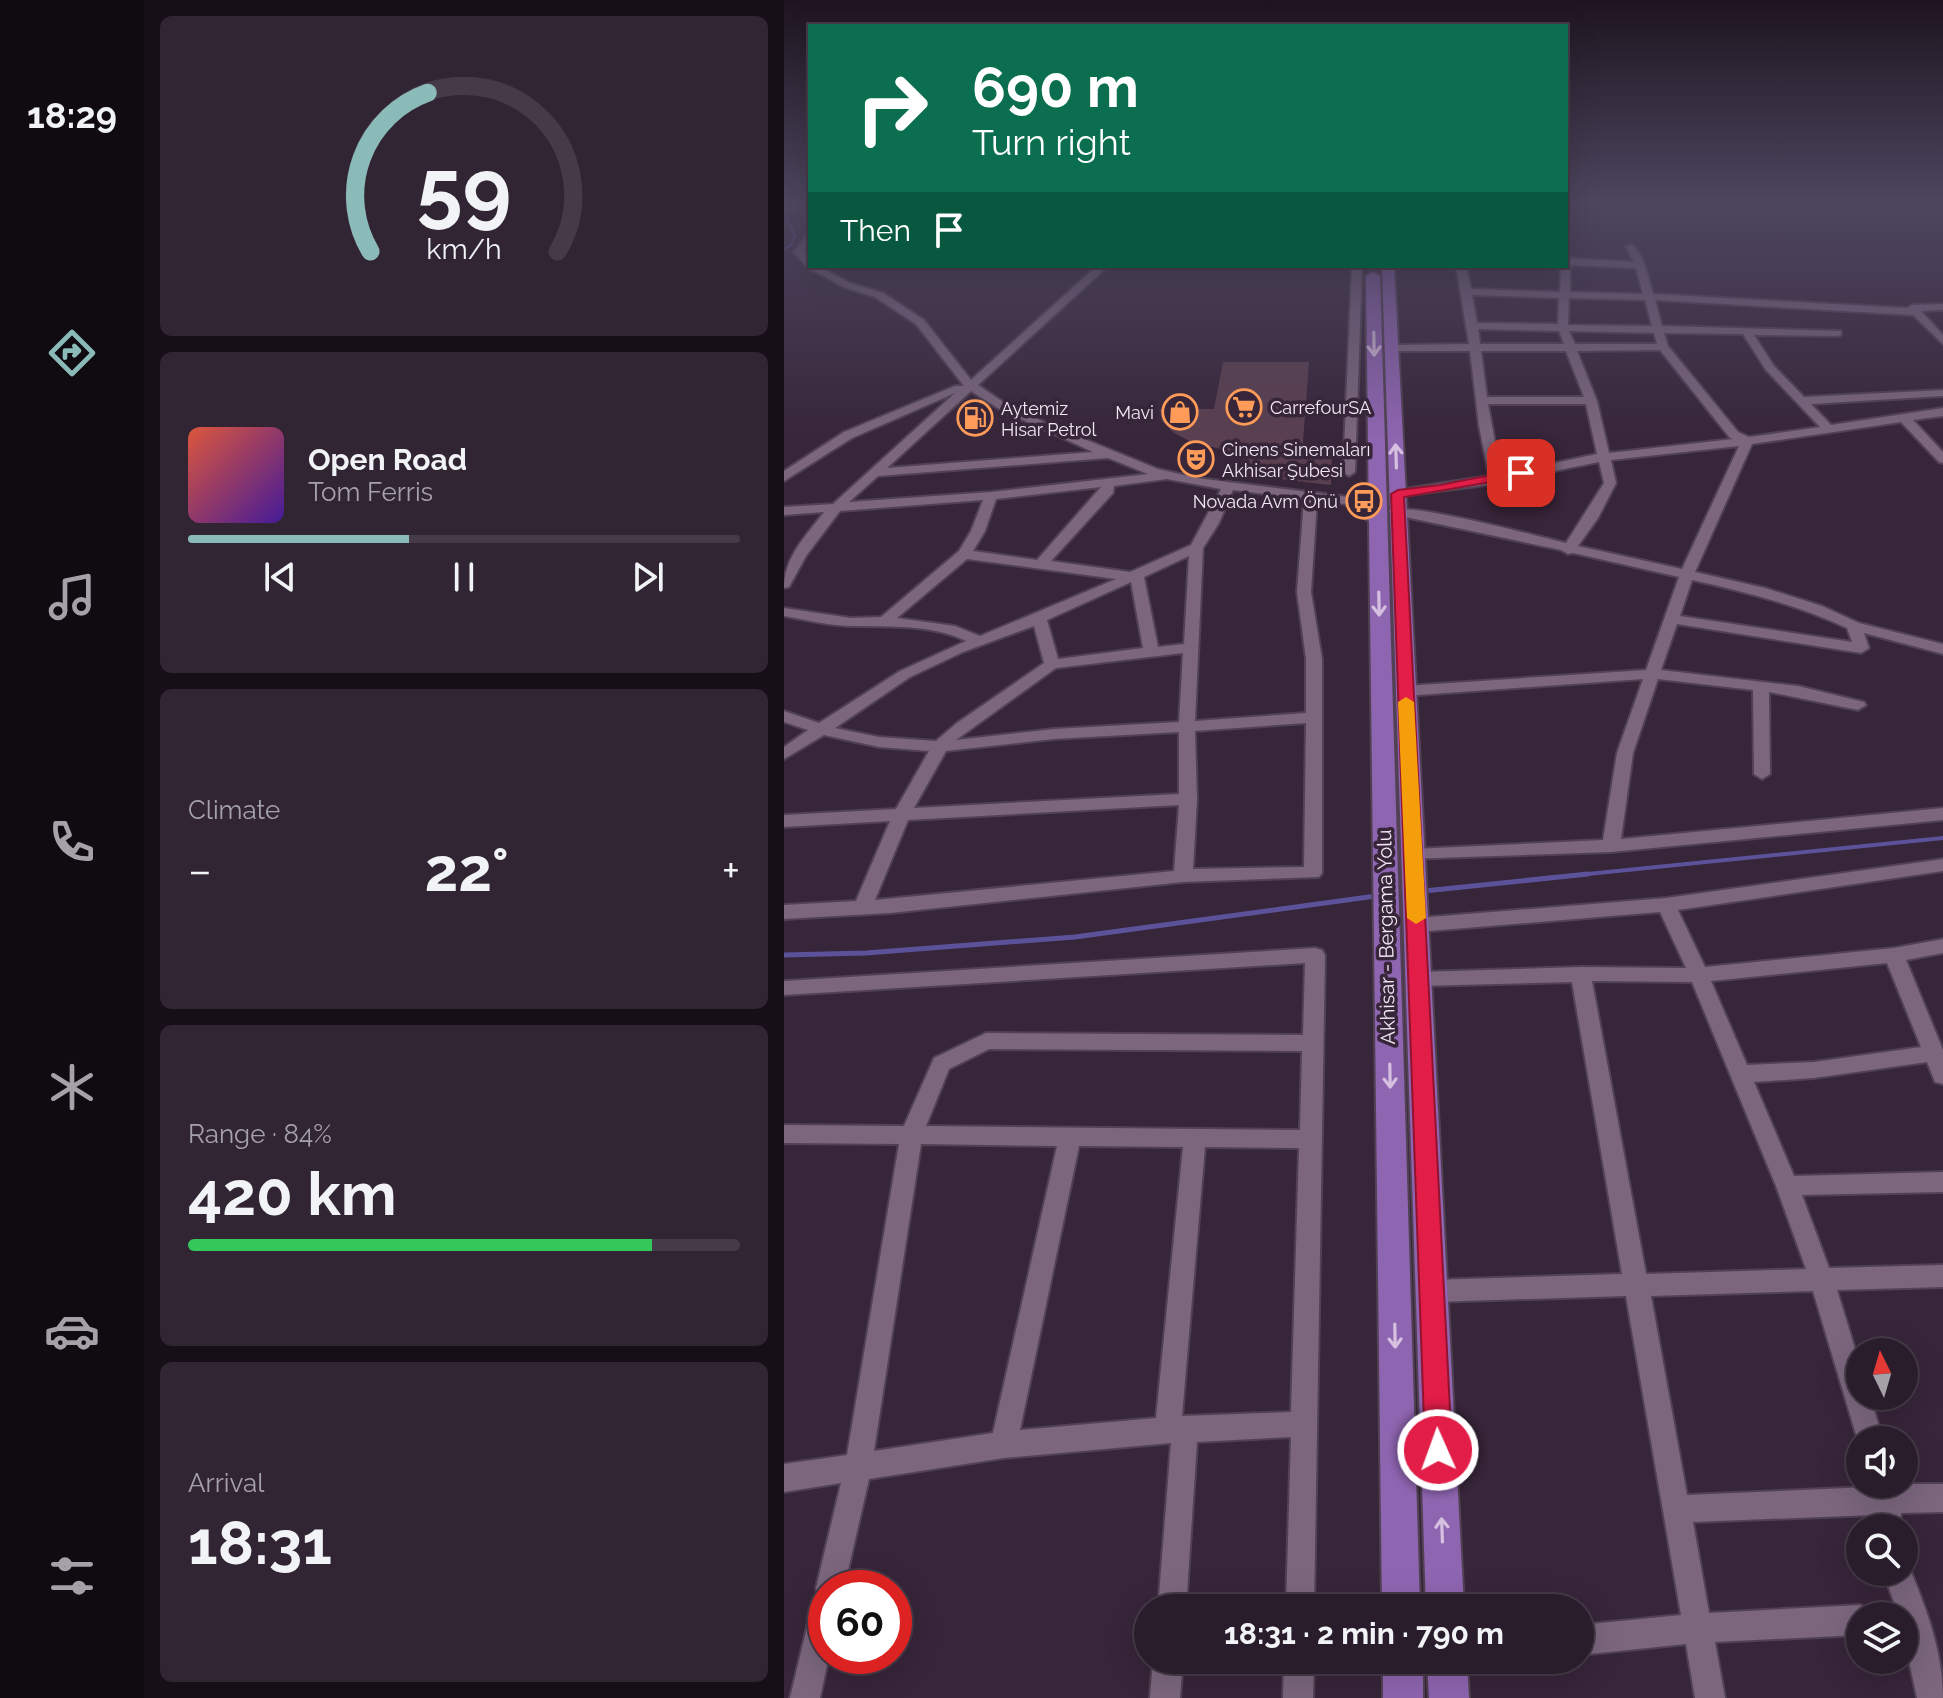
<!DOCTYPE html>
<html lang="en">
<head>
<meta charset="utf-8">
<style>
  body { margin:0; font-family:Raleway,sans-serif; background:#312533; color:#f1f3f6; height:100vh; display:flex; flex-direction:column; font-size:30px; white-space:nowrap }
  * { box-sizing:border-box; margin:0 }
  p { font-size:26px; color:#a5a1a9 }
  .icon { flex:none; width:44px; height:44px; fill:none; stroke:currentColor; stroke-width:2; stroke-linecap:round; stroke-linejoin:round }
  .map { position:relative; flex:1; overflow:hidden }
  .side { display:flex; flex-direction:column; gap:16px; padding:16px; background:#170f18; width:640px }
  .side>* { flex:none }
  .top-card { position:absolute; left:24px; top:24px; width:760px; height:244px; border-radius:0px; box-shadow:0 8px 32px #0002,0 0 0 2px #453a47; background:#0b6e4f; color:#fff; overflow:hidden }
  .needle { width:52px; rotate:355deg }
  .tools { position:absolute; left:1062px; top:1338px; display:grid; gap:16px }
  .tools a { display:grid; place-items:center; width:72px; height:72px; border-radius:50%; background:#291c2b; box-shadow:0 8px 32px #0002,0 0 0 2px #453a47; font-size:40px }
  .speed { position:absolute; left:24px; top:1570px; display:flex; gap:16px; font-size:40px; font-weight:700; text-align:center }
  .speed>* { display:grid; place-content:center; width:104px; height:104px; border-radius:50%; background:#291c2b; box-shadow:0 8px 32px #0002,0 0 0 2px #453a47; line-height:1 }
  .speed .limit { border:12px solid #d22; background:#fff; color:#111 }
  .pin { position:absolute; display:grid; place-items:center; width:68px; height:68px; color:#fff; margin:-34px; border-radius:16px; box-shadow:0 4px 12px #0006 }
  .me { position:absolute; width:88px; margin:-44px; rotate:358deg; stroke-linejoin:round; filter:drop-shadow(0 0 6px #0008) }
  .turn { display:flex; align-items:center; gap:28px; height:168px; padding:0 32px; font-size:36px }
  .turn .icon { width:104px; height:104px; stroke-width:2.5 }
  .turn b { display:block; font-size:56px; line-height:68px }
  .then { display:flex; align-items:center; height:76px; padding:0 32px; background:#0003; gap:16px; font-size:30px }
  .big { font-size:60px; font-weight:700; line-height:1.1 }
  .side .tile { flex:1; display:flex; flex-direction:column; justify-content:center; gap:12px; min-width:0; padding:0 28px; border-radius:12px; background:#312533 }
  .side .dial { align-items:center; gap:0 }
  .dial svg { height:208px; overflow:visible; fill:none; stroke:#453a47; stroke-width:7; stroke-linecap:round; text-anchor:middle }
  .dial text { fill:#f1f3f6; stroke:none }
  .song { display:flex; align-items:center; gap:24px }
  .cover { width:96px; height:96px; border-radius:12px; background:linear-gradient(135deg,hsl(10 70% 55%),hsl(260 70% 35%)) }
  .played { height:8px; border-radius:4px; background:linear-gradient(90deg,#8bbbb9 40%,#453a47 40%) }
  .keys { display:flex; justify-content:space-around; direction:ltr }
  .heat { display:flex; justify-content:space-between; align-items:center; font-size:44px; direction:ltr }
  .charge { height:12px; border-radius:6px; background:linear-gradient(90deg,#34c759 84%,#453a47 0) }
  .trip { position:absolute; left:350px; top:1594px; width:460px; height:80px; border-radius:40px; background:#291c2b; box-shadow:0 8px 32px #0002,0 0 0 2px #453a47; font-weight:700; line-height:80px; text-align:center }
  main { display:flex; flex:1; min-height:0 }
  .menu { display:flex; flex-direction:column; width:144px; justify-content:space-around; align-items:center; background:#100b11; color:#a5a1a9 }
  .menu .icon { width:56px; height:56px }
  .menu .active { color:#8bbbb9 }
  .menu b { font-size:36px; color:#f1f3f6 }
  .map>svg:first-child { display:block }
</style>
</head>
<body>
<main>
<nav class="menu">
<b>18:29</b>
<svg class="icon active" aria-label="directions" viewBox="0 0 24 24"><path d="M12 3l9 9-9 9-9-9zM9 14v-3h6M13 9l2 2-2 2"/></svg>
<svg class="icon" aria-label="music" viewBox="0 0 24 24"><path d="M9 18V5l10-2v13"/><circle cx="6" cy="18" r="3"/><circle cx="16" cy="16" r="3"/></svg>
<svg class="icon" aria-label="phone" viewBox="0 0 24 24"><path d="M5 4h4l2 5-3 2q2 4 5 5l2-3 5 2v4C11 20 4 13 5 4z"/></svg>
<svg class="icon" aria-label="climate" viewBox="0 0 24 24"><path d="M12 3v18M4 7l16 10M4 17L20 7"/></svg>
<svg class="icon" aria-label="car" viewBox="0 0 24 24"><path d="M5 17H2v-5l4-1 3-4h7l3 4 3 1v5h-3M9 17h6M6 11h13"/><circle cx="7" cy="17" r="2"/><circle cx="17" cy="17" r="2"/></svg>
<svg class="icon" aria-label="filters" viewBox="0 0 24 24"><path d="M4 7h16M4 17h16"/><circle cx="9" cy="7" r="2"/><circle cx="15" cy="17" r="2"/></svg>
</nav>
<section class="side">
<div class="tile dial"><svg viewBox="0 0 100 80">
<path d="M14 69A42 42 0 1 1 86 69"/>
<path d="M14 69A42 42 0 0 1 36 8" stroke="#8bbbb9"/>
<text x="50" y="56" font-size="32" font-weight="700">59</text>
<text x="50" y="72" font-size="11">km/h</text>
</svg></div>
<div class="tile">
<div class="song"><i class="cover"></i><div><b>Open Road</b><p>Tom Ferris</p></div></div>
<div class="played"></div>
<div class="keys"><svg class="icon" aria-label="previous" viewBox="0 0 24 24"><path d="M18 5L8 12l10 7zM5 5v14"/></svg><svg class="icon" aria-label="pause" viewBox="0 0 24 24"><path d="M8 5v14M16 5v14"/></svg><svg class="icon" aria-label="next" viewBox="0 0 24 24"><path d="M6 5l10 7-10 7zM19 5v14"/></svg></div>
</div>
<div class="tile"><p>Climate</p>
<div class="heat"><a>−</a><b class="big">22°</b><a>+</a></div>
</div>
<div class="tile"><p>Range · 84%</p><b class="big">420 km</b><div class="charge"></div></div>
<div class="tile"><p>Arrival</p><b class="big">18:31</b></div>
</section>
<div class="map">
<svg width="1159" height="1698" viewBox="0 0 1159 1698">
  <rect width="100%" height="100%" fill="#372539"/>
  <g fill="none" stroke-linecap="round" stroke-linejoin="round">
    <path stroke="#5b529a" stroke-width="2" d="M0,249L7,245L11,235L2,217V204"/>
    <path stroke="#5b529a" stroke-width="4" d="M784,876L1159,838"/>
    <path stroke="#5b529a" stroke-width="5" d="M640,891L804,874
      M0,955L82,953L291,937L592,896"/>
  </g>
  <path fill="#593f4f" d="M439,362H525L519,442L548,451L547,485L451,474L463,452L445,451L407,442L390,433L378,421L376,409H430Z"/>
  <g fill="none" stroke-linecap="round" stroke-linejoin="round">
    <defs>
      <path id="minor" d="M0,204H26V208L0,210Z
        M26,230V241L20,252L26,258V266H34L66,283L99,293L140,320L187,380L313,266H324L194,385L225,406L271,427L374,469L413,478L565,497L598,517V523H588L561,504L533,501L527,592L538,659V873L535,877L399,882L106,913L0,919V905L72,901L106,821L0,827V815L112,809L145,751L95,747L40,735L0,759V747L24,730L0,722V711L35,723L116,671L182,641C148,624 106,627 69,626C46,626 23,620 0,616V608L67,618L97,617L175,551L187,531L199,500L56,511L22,556L5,587L0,588C0,557 22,536 40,512L0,515V507L49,504L171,393L68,438L0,481V471L60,432L171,386H180L132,324L91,297L60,287L24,268L10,252ZM187,391L217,410L309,452L103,468ZM324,458L364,474L207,492L65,502L94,476ZM383,479L437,489L407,545L353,569L346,572L267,561L329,493L330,486ZM317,487L253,560L189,551L201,531L212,499ZM449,490L520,499L513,592L522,659V713L411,721L419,548L435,523ZM405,556L400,644L374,647L360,577ZM183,559L332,579L196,636L171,626L113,618ZM347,582L359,648L274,659L263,620ZM250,626L260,663L173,723L152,741L95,737L51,728L126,677L179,652ZM399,653L395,722L270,729L172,740L272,668ZM522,723L520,867L409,869L413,799L411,731ZM395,732V794L130,808L162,751L270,739ZM395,805L390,871L91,900L124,820Z
        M847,244C861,255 864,278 869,294L1123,308L1128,305L1159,304V310L1137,311L1159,335V344L1129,315L871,300L878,326L1057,331V335L1053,336L970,335L990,366L1020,397L1159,390V396L1027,404L1047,425L1159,408V416L1129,420L1159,452V463L1155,462L1117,422L968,444L911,572L981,588L1038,606L1075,623L1159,644V654L1080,633L1085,648L1077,653L893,624L877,670L1014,686L1080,702L1082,705L1074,710L985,692L986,774L978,779L970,774L969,690L874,679L849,753L837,839L1159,808V820L827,852L623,859L620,855L629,849L819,840L833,753L859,679L621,696L613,691L621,686L862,670L895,577L789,553L784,554L777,550L607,514L605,511C620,500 756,537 782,543L820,483L815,462L701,485L609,497V491L614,490L705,476L695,426L686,351H608L603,348L608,345L685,344L672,266H682L687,289L776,292L777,266H782V258L850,262L842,247ZM786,265L852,268L859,294L786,292ZM688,295L775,298L774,324L693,323ZM785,298L861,300L868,326L784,325ZM694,329L775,331L780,344H696ZM785,331L870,333L873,344H791ZM880,333L959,334L982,370L1036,427L965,437L954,432L884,346ZM876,350L946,438L949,439L825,453L813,401L793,351ZM697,351H782L800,397H703ZM704,404H802L813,454L717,474ZM955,446L898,569L794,546L814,518L832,483L827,460ZM908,580C962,592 1013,605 1063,628L1068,642L896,616Z
        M568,266H578L571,472L565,476L559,472Z
        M1159,859V871L894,910L921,967L1110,948L1159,939V953L1122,960L1159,1050V1084L1151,1082L1143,1062L1030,1078L970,1082L1010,1176L1159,1172V1192L1018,1195L1045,1268L1159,1265V1287L1053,1290L1076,1365V1396H1086L1099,1440H1076V1448L1029,1291L867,1296L903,1495L1086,1487L1085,1484H1159V1512L1117,1513L1116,1528H1088L1089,1515L909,1522L925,1613L1076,1605L1086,1610L1089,1616H1076V1635L931,1642L941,1698H911L902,1644L796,1655V1625L897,1615L842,1296L648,1302L639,1299L636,1291L639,1283L648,1280L838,1274L788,982L635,986L628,984L625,979L628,974L635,972L797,967L902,968L876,912L633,932L626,930L623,925L626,920L633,918L882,898ZM1103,963L1137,1047L1030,1062L963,1065L927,981ZM808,981L908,982L992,1186L1022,1269L862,1274Z
        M531,948L538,950L541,955L530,1608H502L507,1437L413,1442L402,1608H374L387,1443L220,1458L85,1479L60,1588H42V1656H45L36,1698H6L28,1606L34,1595L32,1588L57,1483L0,1492V1464L63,1455L115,1144L0,1143V1125L120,1126L150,1058L202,1033L519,1035L521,963L0,995V981ZM205,1049L518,1051L516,1130L142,1126L165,1069ZM137,1144L273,1146L209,1433L90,1451ZM295,1146L399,1147L372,1418L236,1430ZM421,1147L515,1148L507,1412L398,1416Z
        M1120,1561L1123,1562C1141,1605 1159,1651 1159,1698H1133L1120,1638V1616H1115L1099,1572H1120Z
        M369,1660H399L396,1698H366Z
        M500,1660H530L529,1698H499Z"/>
      <path id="major" d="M598,266H610L680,1608H642Z
        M589,272L596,276L636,1608H598L582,276Z
        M599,1660H639V1698H599Z
        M643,1660H683L685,1698H645Z"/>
    </defs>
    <use href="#minor" stroke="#514153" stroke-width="4"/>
    <use href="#major" stroke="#514153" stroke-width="4"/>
    <use href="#minor" fill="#7b667d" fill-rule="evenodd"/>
    <use href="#major" fill="#8e65b1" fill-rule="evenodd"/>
  </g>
  <defs><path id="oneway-shaft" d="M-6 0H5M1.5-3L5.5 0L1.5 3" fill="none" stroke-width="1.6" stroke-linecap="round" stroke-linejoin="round" transform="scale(2)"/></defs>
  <g stroke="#d5c0e0">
    <use href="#oneway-shaft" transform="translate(590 344) rotate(89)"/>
    <use href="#oneway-shaft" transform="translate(612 456) rotate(-92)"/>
    <use href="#oneway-shaft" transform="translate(595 604) rotate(89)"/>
    <use href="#oneway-shaft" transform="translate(606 1076) rotate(89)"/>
    <use href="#oneway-shaft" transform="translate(611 1336) rotate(89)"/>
    <use href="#oneway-shaft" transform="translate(658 1530) rotate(-92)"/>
  </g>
  <linearGradient id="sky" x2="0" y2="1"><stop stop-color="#1e141f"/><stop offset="0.46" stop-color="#4d465f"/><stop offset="1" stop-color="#4d465f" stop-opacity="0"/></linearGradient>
  <rect width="1159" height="441" fill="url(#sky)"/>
  <path fill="#e11d48" stroke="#92132f" stroke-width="2" d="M737,469L743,473L741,476L620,497L668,1450L664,1459L654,1463L645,1459L641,1450L607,494L614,490L656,485Z"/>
  <path fill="#f59e0b" d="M622,697L630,702L642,918L632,924L623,918L614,702Z"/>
  <defs>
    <symbol id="supermarket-ring" viewBox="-11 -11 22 22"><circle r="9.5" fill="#372539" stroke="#fe9b58" stroke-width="1.5"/><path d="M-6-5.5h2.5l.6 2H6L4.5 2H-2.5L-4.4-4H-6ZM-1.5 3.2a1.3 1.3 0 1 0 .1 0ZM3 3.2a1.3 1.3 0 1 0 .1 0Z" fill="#fe9b58"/></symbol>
    <symbol id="shop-ring" viewBox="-11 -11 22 22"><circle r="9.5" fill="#372539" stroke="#fe9b58" stroke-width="1.5"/><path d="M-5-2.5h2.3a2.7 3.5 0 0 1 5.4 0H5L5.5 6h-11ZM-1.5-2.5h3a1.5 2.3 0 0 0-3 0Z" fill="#fe9b58"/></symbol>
    <symbol id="fuel-ring" viewBox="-11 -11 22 22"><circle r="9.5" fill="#372539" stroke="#fe9b58" stroke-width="1.5"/><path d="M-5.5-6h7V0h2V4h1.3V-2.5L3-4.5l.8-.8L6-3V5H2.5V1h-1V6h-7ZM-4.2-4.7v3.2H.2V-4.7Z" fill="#fe9b58"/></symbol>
    <symbol id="theatre-ring" viewBox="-11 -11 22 22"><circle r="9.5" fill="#372539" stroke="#fe9b58" stroke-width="1.5"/><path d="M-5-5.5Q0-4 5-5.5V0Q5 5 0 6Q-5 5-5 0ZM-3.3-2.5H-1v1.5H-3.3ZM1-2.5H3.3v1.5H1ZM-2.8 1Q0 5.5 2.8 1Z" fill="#fe9b58"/></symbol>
    <symbol id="bus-ring" viewBox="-11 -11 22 22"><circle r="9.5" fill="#372539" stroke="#fe9b58" stroke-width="1.5"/><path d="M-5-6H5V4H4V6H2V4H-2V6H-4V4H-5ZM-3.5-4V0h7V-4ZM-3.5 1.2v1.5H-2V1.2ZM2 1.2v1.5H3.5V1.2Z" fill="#fe9b58"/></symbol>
  </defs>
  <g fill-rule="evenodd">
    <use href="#supermarket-ring" x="440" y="387" width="40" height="40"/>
    <use href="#shop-ring" x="376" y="392" width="40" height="40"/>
    <use href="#fuel-ring" x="171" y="398" width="40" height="40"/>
    <use href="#theatre-ring" x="392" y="439" width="40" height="40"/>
    <use href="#bus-ring" x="560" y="481" width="40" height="40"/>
  </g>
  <g text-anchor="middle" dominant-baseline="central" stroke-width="7" stroke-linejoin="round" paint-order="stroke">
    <g font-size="18" fill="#f3e7f4" stroke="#372539" text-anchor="start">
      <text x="486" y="407">CarrefourSA</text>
      <text x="217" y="408">Aytemiz<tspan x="217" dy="21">Hisar Petrol</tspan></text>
      <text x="370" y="412" text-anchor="end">Mavi</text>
      <text x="438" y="449">Cinens Sinemaları<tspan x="438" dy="21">Akhisar Şubesi</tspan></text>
      <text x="554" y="501" text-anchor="end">Novada Avm Önü</text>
    </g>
    <g font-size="20" fill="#f3e7f4" stroke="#372539">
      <text transform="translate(602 937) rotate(-91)">Akhisar - Bergama Yolu</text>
    </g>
  </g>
</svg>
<div class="tools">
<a><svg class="needle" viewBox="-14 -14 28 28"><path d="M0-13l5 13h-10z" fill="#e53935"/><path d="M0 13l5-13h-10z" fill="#a5a1a9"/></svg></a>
<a><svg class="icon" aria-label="sound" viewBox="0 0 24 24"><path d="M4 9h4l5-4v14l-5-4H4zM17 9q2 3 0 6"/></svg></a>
<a><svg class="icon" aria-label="search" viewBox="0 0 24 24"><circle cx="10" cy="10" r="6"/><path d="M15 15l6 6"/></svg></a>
<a><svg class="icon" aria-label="layers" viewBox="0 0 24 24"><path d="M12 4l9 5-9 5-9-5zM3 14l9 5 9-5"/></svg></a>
</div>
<div class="speed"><div class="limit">60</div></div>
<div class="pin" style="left:737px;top:473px;background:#d93025"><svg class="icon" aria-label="arrive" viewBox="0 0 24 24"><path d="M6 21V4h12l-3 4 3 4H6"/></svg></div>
<svg class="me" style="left:654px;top:1450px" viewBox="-20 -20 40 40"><circle r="17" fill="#e11d48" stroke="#fff" stroke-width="3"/><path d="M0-11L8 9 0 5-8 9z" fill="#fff"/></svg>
<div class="trip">18:31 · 2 min · 790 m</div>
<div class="top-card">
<div class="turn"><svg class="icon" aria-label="right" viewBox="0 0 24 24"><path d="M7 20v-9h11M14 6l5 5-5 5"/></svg><div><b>690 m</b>Turn right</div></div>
<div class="then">Then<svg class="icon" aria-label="arrive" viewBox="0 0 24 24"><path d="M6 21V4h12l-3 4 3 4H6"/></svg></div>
</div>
</div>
</main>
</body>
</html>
